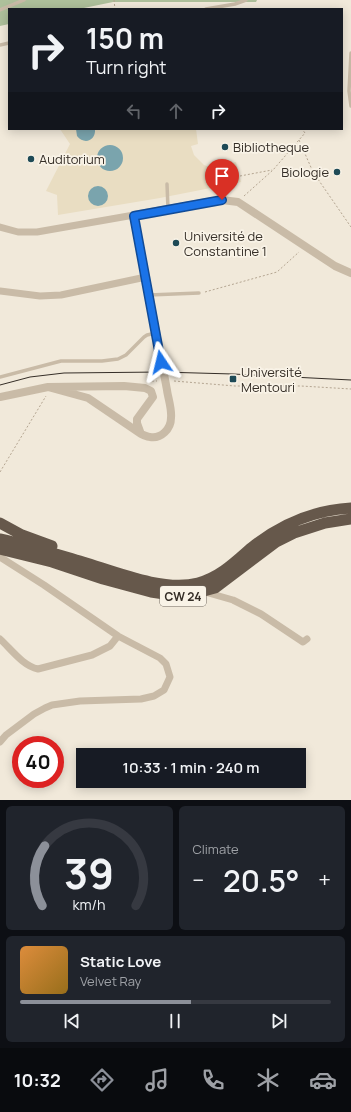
<!DOCTYPE html>
<html lang="en">
<head>
<meta charset="utf-8">
<style>
  body { margin:0; font-family:Manrope,sans-serif; background:#20242c; color:#f1f3f6; height:100vh; display:flex; flex-direction:column; font-size:15px; white-space:nowrap }
  * { box-sizing:border-box; margin:0 }
  p { font-size:13px; color:#9ea1a6 }
  .icon { flex:none; width:22px; height:22px; fill:none; stroke:currentColor; stroke-width:2; stroke-linecap:round; stroke-linejoin:round }
  .map { position:relative; height:800px; overflow:hidden }
  .panel { display:flex; flex-direction:column; gap:6px; padding:6px; background:#0d0f14; flex:1 }
  .panel>* { flex:none }
  .banner { position:absolute; left:8px; top:8px; width:335px; height:122px; border-radius:0px; box-shadow:0 2px 10px #0003; background:#171b24; color:#f1f3f6; overflow:hidden }
  .speed { position:absolute; left:12px; top:736px; display:flex; gap:8px; font-size:20px; font-weight:700; text-align:center }
  .speed>* { display:grid; place-content:center; width:52px; height:52px; border-radius:50%; background:#171b24; box-shadow:0 2px 10px #0003; line-height:1 }
  .speed .limit { border:6px solid #d22; background:#fff; color:#111 }
  .pin { position:absolute; display:grid; place-items:center; width:34px; height:34px; color:#fff; margin:-41px -17px; border-radius:50% 50% 50% 0; rotate:-45deg; box-shadow:0 0 4px #0007 }
  .pin .icon { rotate:45deg }
  .me { position:absolute; width:44px; margin:-22px; rotate:350deg; stroke-linejoin:round; filter:drop-shadow(0 0 3px #0008) }
  .turn { display:flex; align-items:center; gap:14px; height:84px; padding:0 12px; font-size:18px }
  .turn .icon { width:52px; height:52px; stroke-width:2.5 }
  .turn b { display:block; font-size:28px; line-height:34px }
  .lanes { display:flex; align-items:center; height:38px; padding:0 12px; background:#0003; justify-content:center; gap:20px; direction:ltr }
  .lanes .off { opacity:.35 }
  .big { font-size:30px; font-weight:600; line-height:1.1 }
  .panel .tile { flex:1; display:flex; flex-direction:column; justify-content:center; gap:6px; min-width:0; padding:0 14px; border-radius:6px; background:#20242c }
  .panel .dial { align-items:center; gap:0 }
  .dial svg { height:104px; overflow:visible; fill:none; stroke:#363941; stroke-width:7; stroke-linecap:round; text-anchor:middle }
  .dial text { fill:#f1f3f6; stroke:none }
  .song { display:flex; align-items:center; gap:12px }
  .cover { width:48px; height:48px; border-radius:6px; background:linear-gradient(135deg,hsl(30 70% 55%),hsl(40 70% 35%)) }
  .played { height:4px; border-radius:2px; background:linear-gradient(90deg,#8c9099 55%,#363941 55%) }
  .keys { display:flex; justify-content:space-around; direction:ltr }
  .heat { display:flex; justify-content:space-between; align-items:center; font-size:22px; direction:ltr }
  .panel .tiles { flex:1; display:grid; gap:6px; grid-template-columns:1fr 1fr }
  .tile:last-child { grid-column:span 2 }
  .trip { position:absolute; left:76px; top:748px; width:230px; height:40px; border-radius:0px; background:#171b24; box-shadow:0 2px 10px #0003; font-weight:600; line-height:40px; text-align:center }
  .dock { display:flex; height:64px; justify-content:space-around; align-items:center; background:#090b0e; color:#9ea1a6 }
  .dock .icon { width:28px; height:28px }
  .dock .active { color:#8c9099 }
  .dock b { font-size:18px; color:#f1f3f6 }
  .map>svg:first-child { display:block }
</style>
</head>
<body>
<div class="map">
<svg width="351" height="800" viewBox="0 0 351 800">
  <rect width="100%" height="100%" fill="#f1e9da"/>
  <path fill="#aec09b" d="M0,0H257L256,2H113L79,9H9V24L0,26Z"/>
  <path fill="#e9ddc2" d="M60,129H196L198,144L191,146L194,155L204,165L221,171L224,165L236,162L241,182L160,198L58,215L57,195L46,191L70,144Z"/>
  <path fill="#7aa4ad" d="M76,129H95C96,141 84,145 77,136Z
    M97 158a13 13 0 1 1 26 0a13 13 0 1 1-26 0Z
    M88 196a10 10 0 1 1 20 0a10 10 0 1 1-20 0Z"/>
  <g fill="none" stroke-linecap="round" stroke-linejoin="round">
    <path stroke="#b4a591" stroke-width="1" stroke-dasharray="2 2" stroke-linecap="butt" d="M114,0L115,9
      M299,140L313,172L351,227
      M240,176L272,170
      M244,196L273,170L305,133L302,129
      M205,292L277,272L299,252
      M148,381H157
      M174,381L235,386H301L351,389
      M0,472L46,396"/>
    <path stroke="#c9bba7" stroke-width="3.5" d="M206,9L235,4L246,0
      M0,10L24,0
      M0,45L9,43
      M351,53L349,91L351,106
      M167,184L168,209
      M149,295L199,293
      M0,377L61,361H102L118,359L126,355L144,337L147,335L156,333"/>
    <path stroke="#c9bba7" stroke-width="7" d="M0,227L18,232H37L134,215
      M0,291L40,296L61,295L146,277
      M0,557L44,585L118,636L160,658L166,664L170,677L164,690L154,696L141,699L80,701L52,705L45,708L34,714L6,735L0,742
      M205,592L233,600L261,614L303,642L307,639
      M0,639C11,649 23,666 38,669L92,655L110,646L118,636"/>
    <path stroke="#c9bba7" stroke-width="8" d="M48,387L88,398L141,434C144,435 147,437 150,437C161,439 171,429 171,418C172,409 168,398 167,390L134,215L213,201L222,200L238,202L335,266L351,273
      M0,397L48,387L124,386L145,388L151,391L153,397L137,419V423L141,434"/>
    <path stroke="#66584b" stroke-width="11" d="M0,523L22,535L52,546
      M1,539C28,545 56,554 83,562C116,572 164,592 198,583C220,577 235,562 251,548C281,524 313,510 351,508
      M0,549L52,562L103,579L151,592L178,596L189,595L215,588L276,542L294,533L325,523L351,519"/>
    <path stroke="#352e27" stroke-width="1" d="M0,385L30,377L64,373L161,372L233,374L351,380"/>
  </g>
  <g fill="none" stroke-linecap="round" stroke-linejoin="round">
    <defs>
      <path id="route" d="M161,362L134,216L222,200"/>
    </defs>
    <use href="#route" stroke="#114b97" stroke-width="10"/>
    <use href="#route" stroke="#1a73e8" stroke-width="7"/>
  </g>
  <g fill="#1e4a56" stroke="#f9f3e7" stroke-width="1.5">
    <circle cx="225" cy="147" r="4"/>
    <circle cx="31" cy="159" r="4"/>
    <circle cx="337" cy="172" r="4"/>
    <circle cx="176" cy="243" r="4"/>
    <rect x="229" y="375" width="8" height="8" rx="2"/>
  </g>
  <g text-anchor="middle" dominant-baseline="central" stroke-width="3.5" stroke-linejoin="round" paint-order="stroke">
    <rect fill="#f9f3e7" stroke="#706961" stroke-width="1" x="160" y="586" width="46" height="20" rx="3"/>
    <g font-size="12" font-weight="bold" fill="#352e27">
      <text x="183" y="596">CW 24</text>
    </g>
    <g font-size="13" fill="#352e27" stroke="#f9f3e7" text-anchor="start">
      <text x="233" y="147">Bibliotheque</text>
      <text x="39" y="159">Auditorium</text>
      <text x="329" y="172" text-anchor="end">Biologie</text>
      <text x="184" y="236">Université de<tspan x="184" dy="15">Constantine 1</tspan></text>
      <text x="241" y="372">Université<tspan x="241" dy="15">Mentouri</tspan></text>
    </g>
  </g>
</svg>
<div class="speed"><div class="limit">40</div></div>
<div class="pin" style="left:222px;top:200px;background:#d93025"><svg class="icon" aria-label="arrive" viewBox="0 0 24 24"><path d="M6 21V4h12l-3 4 3 4H6"/></svg></div>
<svg class="me" style="left:161px;top:362px" viewBox="-20 -20 40 40"><path d="M0-17L14 15 0 8-14 15z" fill="#1a73e8" stroke="#fff" stroke-width="4"/></svg>
<div class="trip">10:33 · 1 min · 240 m</div>
<div class="banner">
<div class="turn"><svg class="icon" aria-label="right" viewBox="0 0 24 24"><path d="M7 20v-9h11M14 6l5 5-5 5"/></svg><div><b>150 m</b>Turn right</div></div>
<div class="lanes"><svg class="icon off" aria-label="left" viewBox="0 0 24 24"><path d="M17 20v-9H6M10 6l-5 5 5 5"/></svg><svg class="icon off" aria-label="ahead" viewBox="0 0 24 24"><path d="M12 20V5M6 11l6-6 6 6"/></svg><svg class="icon" aria-label="right" viewBox="0 0 24 24"><path d="M7 20v-9h11M14 6l5 5-5 5"/></svg></div>
</div>
</div>
<section class="panel">
<div class="tiles">
<div class="tile dial"><svg viewBox="0 0 100 80">
<path d="M14 69A42 42 0 1 1 86 69"/>
<path d="M14 69A42 42 0 0 1 16 23" stroke="#8c9099"/>
<text x="50" y="56" font-size="32" font-weight="700">39</text>
<text x="50" y="72" font-size="11">km/h</text>
</svg></div>
<div class="tile"><p>Climate</p>
<div class="heat"><a>−</a><b class="big">20.5°</b><a>+</a></div>
</div>
<div class="tile">
<div class="song"><i class="cover"></i><div><b>Static Love</b><p>Velvet Ray</p></div></div>
<div class="played"></div>
<div class="keys"><svg class="icon" aria-label="previous" viewBox="0 0 24 24"><path d="M18 5L8 12l10 7zM5 5v14"/></svg><svg class="icon" aria-label="pause" viewBox="0 0 24 24"><path d="M8 5v14M16 5v14"/></svg><svg class="icon" aria-label="next" viewBox="0 0 24 24"><path d="M6 5l10 7-10 7zM19 5v14"/></svg></div>
</div>
</div>
</section>
<nav class="dock">
<b>10:32</b>
<svg class="icon active" aria-label="directions" viewBox="0 0 24 24"><path d="M12 3l9 9-9 9-9-9zM9 14v-3h6M13 9l2 2-2 2"/></svg>
<svg class="icon" aria-label="music" viewBox="0 0 24 24"><path d="M9 18V5l10-2v13"/><circle cx="6" cy="18" r="3"/><circle cx="16" cy="16" r="3"/></svg>
<svg class="icon" aria-label="phone" viewBox="0 0 24 24"><path d="M5 4h4l2 5-3 2q2 4 5 5l2-3 5 2v4C11 20 4 13 5 4z"/></svg>
<svg class="icon" aria-label="climate" viewBox="0 0 24 24"><path d="M12 3v18M4 7l16 10M4 17L20 7"/></svg>
<svg class="icon" aria-label="car" viewBox="0 0 24 24"><path d="M5 17H2v-5l4-1 3-4h7l3 4 3 1v5h-3M9 17h6M6 11h13"/><circle cx="7" cy="17" r="2"/><circle cx="17" cy="17" r="2"/></svg>
</nav>
</body>
</html>
